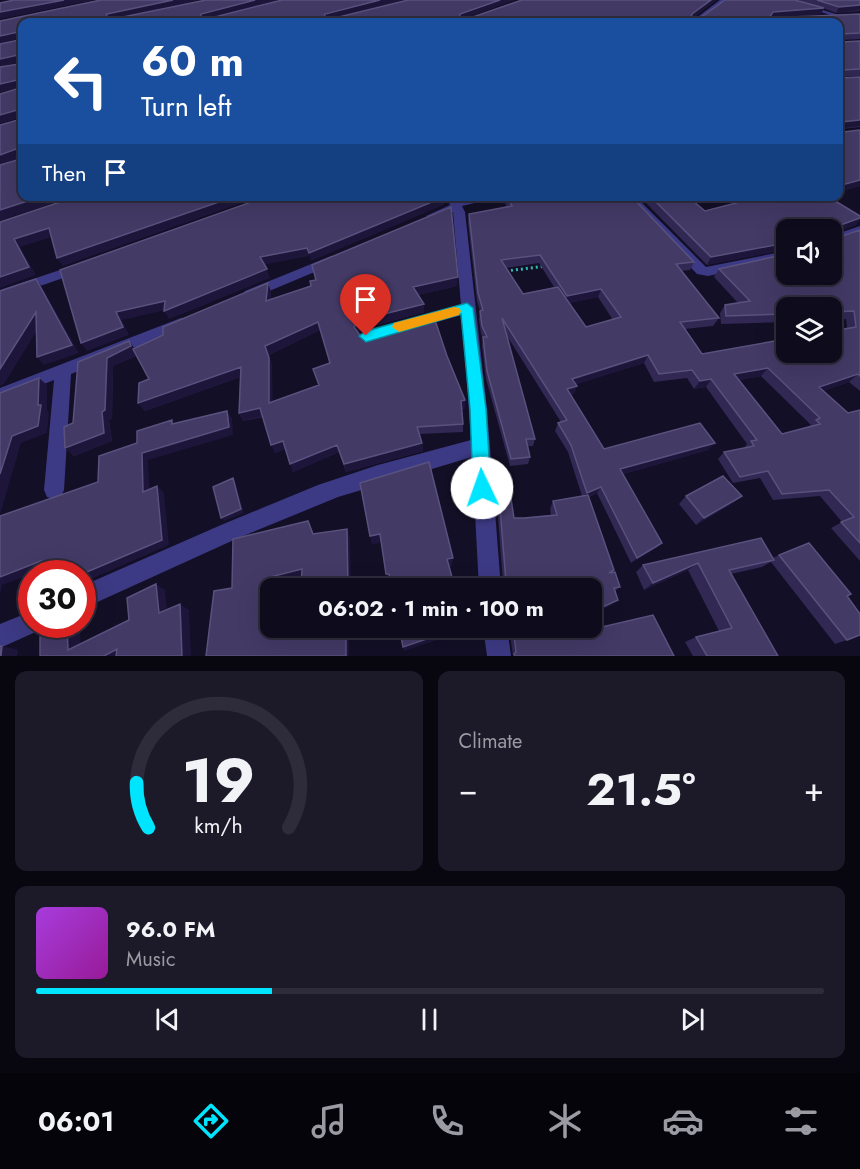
<!DOCTYPE html>
<html lang="en">
<head>
<meta charset="utf-8">
<style>
  body { margin:0; font-family:Jost,sans-serif; background:#1c1929; color:#f1f3f6; height:100vh; display:flex; flex-direction:column; font-size:22px; white-space:nowrap }
  * { box-sizing:border-box; margin:0 }
  p { font-size:20px; color:#9b9ba3 }
  .icon { flex:none; width:33px; height:33px; fill:none; stroke:currentColor; stroke-width:2; stroke-linecap:round; stroke-linejoin:round }
  .map { position:relative; height:656px; overflow:hidden }
  .details { display:flex; flex-direction:column; gap:15px; padding:15px; background:#08060f; flex:1 }
  .details>* { flex:none }
  .banner { position:absolute; left:18px; top:18px; width:825px; height:183px; border-radius:12px; box-shadow:0 6px 24px #0002,0 0 0 2px #2e2b3b; background:#1a4fa0; color:#fff; overflow:hidden }
  .tools { position:absolute; left:776px; top:219px; display:grid; gap:12px }
  .tools a { display:grid; place-items:center; width:66px; height:66px; border-radius:12px; background:#0e0b1c; box-shadow:0 6px 24px #0002,0 0 0 2px #2e2b3b; font-size:30px }
  .speed { position:absolute; left:18px; top:560px; display:flex; gap:12px; font-size:30px; font-weight:700; text-align:center }
  .speed>* { display:grid; place-content:center; width:78px; height:78px; border-radius:50%; background:#0e0b1c; box-shadow:0 6px 24px #0002,0 0 0 2px #2e2b3b; line-height:1 }
  .speed .limit { border:9px solid #d22; background:#fff; color:#111 }
  .pin { position:absolute; display:grid; place-items:center; width:51px; height:51px; color:#fff; margin:-62px -26px; border-radius:50% 50% 50% 0; rotate:-45deg; box-shadow:0 0 6px #0007 }
  .pin .icon { rotate:45deg }
  .me { position:absolute; width:66px; margin:-33px; rotate:357deg; stroke-linejoin:round; filter:drop-shadow(0 0 4px #0008) }
  .turn { display:flex; align-items:center; gap:21px; height:126px; padding:0 24px; font-size:27px }
  .turn .icon { width:78px; height:78px; stroke-width:2.5 }
  .turn b { display:block; font-size:42px; line-height:51px }
  .then { display:flex; align-items:center; height:57px; padding:0 24px; background:#0003; gap:12px; font-size:22px }
  .big { font-size:45px; font-weight:700; line-height:1.1 }
  .details .tile { flex:1; display:flex; flex-direction:column; justify-content:center; gap:9px; min-width:0; padding:0 21px; border-radius:12px; background:#1c1929 }
  .details .dial { align-items:center; gap:0 }
  .dial svg { height:156px; overflow:visible; fill:none; stroke:#2e2b3b; stroke-width:7; stroke-linecap:round; text-anchor:middle }
  .dial text { fill:#f1f3f6; stroke:none }
  .song { display:flex; align-items:center; gap:18px }
  .cover { width:72px; height:72px; border-radius:9px; background:linear-gradient(135deg,hsl(280 70% 55%),hsl(300 70% 35%)) }
  .played { height:6px; border-radius:3px; background:linear-gradient(90deg,#00e5ff 30%,#2e2b3b 30%) }
  .keys { display:flex; justify-content:space-around; direction:ltr }
  .heat { display:flex; justify-content:space-between; align-items:center; font-size:33px; direction:ltr }
  .details .tiles { flex:1; display:grid; gap:15px; grid-template-columns:1fr 1fr }
  .tile:last-child { grid-column:span 2 }
  .trip { position:absolute; left:260px; top:578px; width:342px; height:60px; border-radius:12px; background:#0e0b1c; box-shadow:0 6px 24px #0002,0 0 0 2px #2e2b3b; font-weight:700; line-height:60px; text-align:center }
  .tab-bar { display:flex; height:96px; justify-content:space-around; align-items:center; background:#06040b; color:#9b9ba3 }
  .tab-bar .icon { width:42px; height:42px }
  .tab-bar .active { color:#00e5ff }
  .tab-bar b { font-size:27px; color:#f1f3f6 }
  .map>svg:first-child { display:block }
</style>
</head>
<body>
<div class="map">
<svg width="860" height="656" viewBox="0 0 860 656">
  <rect width="100%" height="100%" fill="#130f26"/>
  <g fill="none" stroke-linecap="round" stroke-linejoin="round">
    <path stroke="#2fb8b0" stroke-width="3" stroke-dasharray="2 3" stroke-linecap="butt" d="M506,271L546,266"/>
    <path fill="#3d3a85" fill-rule="evenodd" d="M720,0H727L697,22H691Z
      M782,0H791L842,16L837,17Z
      M446,196H457L459,200L477,196H504L462,206L465,212L487,409L501,588H479L472,457L338,497L236,539L82,609V586L221,525L318,485L378,465L471,440L462,315L415,328L410,327L408,323L410,319L461,305L453,212L432,220L426,216L450,205Z
      M623,196H635L706,267L786,251V259L708,276L697,274Z
      M860,226V234L831,244V236Z
      M331,256L336,257L338,260L336,263L255,297L250,299L243,294L245,291Z
      M81,263L88,267L86,270L0,300V290Z
      M181,318L186,319L188,323L186,327L71,374L64,490L61,497L54,499L47,497L44,490L54,380L0,402V388Z
      M32,611V624H43L40,630L0,648V624Z
      M483,627H507L511,656H487Z"/>
  </g>
  <path fill="#312854" fill-rule="evenodd" d="M207,0H276L208,18H211L282,0H402L332,18H335L408,0H514L465,18H470L522,0H716L693,18H700L818,7L798,0H860V11L836,13L823,8L821,14L774,18L860,14V39L840,40L842,42L860,41V76L841,77L842,78L860,77V127L841,129L860,186L838,192V22H22L74,196L0,220V165L17,160L18,158L0,164L18,118L0,123L20,87L0,92V67L19,64V62L0,66V44L19,40L20,38L0,43V21L116,18Z
    M503,196H631L694,262L690,270L681,271L719,318L713,326L685,329L702,354L847,328L846,319L831,320V308H786V322L721,324L720,313L725,305L738,303L714,277L719,269L786,274L831,230L707,265L639,196H687L705,211L736,203L725,196H827L856,225L836,232V238L860,230V391L849,382L823,391L848,413L860,410V561L831,528L842,522L820,496L773,500L760,478L733,483L718,459L724,452L744,448L747,444L706,387L694,389L687,378L654,382L644,363L576,384L577,386L574,393L570,395L604,449L708,450L623,474L662,543L656,548L631,563L597,493L589,497L614,570L612,572L620,587L615,591L611,605L591,615V588H496L498,584L503,583L497,504L499,496L514,518H524L551,515L550,509L553,501L582,496L568,452L555,431L558,423L561,422L507,336L535,439L533,446H528L530,457L528,464L510,466L486,379L482,345L483,338L481,334L479,319L480,311L477,301L468,222L469,214L507,207L503,199ZM539,263L554,287L523,294L506,268ZM598,297L613,320L586,327L569,303ZM761,376L811,425L808,427L782,434L739,380Z
    M268,283L271,292L270,300L457,286L418,295L424,312L365,328L359,331L358,333L359,334L447,356L465,408L462,409L463,424V432L420,434L422,443L423,451L346,472L339,452L293,472L285,449L275,453L263,417L243,421L239,413L240,377L145,411L138,403L149,379L136,356L113,366L112,418L109,420L112,441L74,456L65,448L73,423L129,341L134,348ZM320,330L330,363L313,369L319,385L272,402V367L269,355Z
    M686,496H742L733,503L696,525L679,504Z
    M779,555L847,596V640L835,644L771,562L762,567L731,574L778,656H693L685,642L696,637L719,631L688,570L644,590L636,572L643,565L773,558Z
    M509,627H564L557,631L559,637L674,656H513Z"/>
  <path fill="#1d163a" d="M64,0H94L0,19V12Z
    M173,0H200L110,20L106,18L107,14Z
    M255,0H276L202,20L200,18L201,14Z
    M380,0H402L325,20L324,18L325,14Z
    M500,0H514L460,20V22V14Z
    M711,0H716L690,20L692,14Z
    M860,5V10L836,13L839,7Z
    M824,8L821,14L769,18L773,12Z
    M18,32L21,38L0,43V36Z
    M18,55L22,62L0,66V59Z
    M17,80L21,87L0,92V84Z
    M17,110L21,117L0,123V115Z
    M860,120V126L838,129L841,122Z
    M16,149L21,157L0,164V155Z
    M860,180V186L838,192V186Z
    M43,196H74L0,220V210Z
    M236,196H262L63,266L57,258Z
    M444,197V205L311,261L309,253Z
    M860,218V220L856,225L831,234L835,227Z
    M49,228L55,236L20,247L36,275L0,288V277L14,239Z
    M786,243V250L707,265L711,257Z
    M307,248L309,256L262,265L260,257Z
    M267,269L270,278L192,310L169,319L164,311Z
    M458,277L457,286L413,296V287Z
    M36,279L42,287L79,353L44,365L37,357Z
    M268,283L271,292L269,310L266,301Z
    M601,289L598,297L565,304L567,296Z
    M165,301L170,309L122,320L129,335L87,351L81,343L116,312Z
    M424,304V312L365,328L359,331L356,336L354,327L358,322L364,319Z
    M36,312L43,321L4,384L0,386V369Z
    M318,322L320,330L269,355L272,367L273,411L269,403L265,346Z
    M129,341L135,349L138,355L113,366L112,418L109,420L112,441L74,456L65,448L107,358Z
    M648,355L644,363L569,387L572,379Z
    M241,367L245,375L145,411L138,403Z
    M768,368L761,376L728,382L734,374Z
    M858,374L849,382L811,395L819,387Z
    M39,378L47,385V410L49,412L47,433L21,443L0,515V474L12,436L38,405Z
    M711,379L706,387L694,389L700,381Z
    M577,386L574,393L564,397L567,389Z
    M465,400V408L460,409L461,401Z
    M260,408L264,416L243,421L239,413Z
    M227,411L232,418L233,435L148,460L150,499L143,492L142,453Z
    M283,441L286,449L275,453L271,445Z
    M422,443L423,451L346,472L344,464Z
    M715,443L708,450L616,476L620,469Z
    M337,445L339,452L293,472L290,464Z
    M233,478L235,482L244,513L224,521L221,518Z
    M157,486L164,493L169,545L82,583V574Z
    M601,487L597,493L583,499L587,493Z
    M742,496L733,503L696,525L704,518Z
    M347,529L350,537L351,588H348Z
    M380,534L381,542L372,545L370,536Z
    M662,543L656,548L631,563L637,558Z
    M453,558L452,566L446,567L447,559Z
    M41,561L51,566L34,573H32V574L2,585L0,595V577Z
    M698,563L688,570L644,590L653,583Z
    M302,569L307,576L272,585V588H270V615L269,637L262,632L266,578Z
    M386,574H389L390,581H387Z
    M156,584L165,590L168,618L159,613Z
    M618,600L611,605L591,615V612Z
    M180,604L189,610L191,656H182Z
    M67,624H70L80,628L81,655L68,650Z
    M346,627H349V656H346Z
    M462,627H465L464,631L404,651L403,647Z
    M559,627H564L552,633L556,628Z
    M2,646L18,650L17,656H1Z
    M117,649L124,656H104Z"/>
  <path fill="#433a66" stroke="#5a527e" stroke-width="1.5" fill-rule="evenodd" d="M14,0H64L0,12V3Z
    M101,0H173L107,14L106,18H118L206,0H255L201,14L200,18H211L282,0H380L325,14L324,18H335L408,0H500L460,14V18H470L522,0H711L692,14L691,18H700L725,0H795L824,8L773,12L769,18L860,14V33L840,34L839,40L842,42L860,41V69L842,70L840,72L842,78L860,77V120L841,122V130L843,132L860,130V180L838,186V22H22V196H43L0,210V165L17,160L19,151L16,149L0,155V125L18,120L20,112L17,110L0,115V94L20,88V82L17,80L0,84V67L19,64L21,58L18,55L0,59V44L19,40L21,34L18,32L0,36V21Z
    M817,0H860V5L839,7Z
    M78,196H236L57,258L49,228L14,239L29,267L0,277V222Z
    M268,196H443L444,197L309,253L307,248L260,257L267,269L164,311L165,301L116,312L123,327L81,343L60,270Z
    M507,196H631L694,262L676,264L719,318L680,322L702,354L786,339V352H831V331L856,327L854,311L831,312V308H786V314L726,316L725,305L750,301L719,269L786,254V274H831V230H786V243L711,257L650,196H687L705,211L748,200L742,196H827L860,216V218L835,227L836,238L860,230V376L858,374L819,387L848,413L860,410V543L841,522L854,517L829,490L782,494L768,471L740,477L724,452L754,446L751,441L757,440L711,379L700,381L692,370L659,374L648,355L572,379L577,386L567,389L604,449L700,423L715,443L620,469L662,543L637,558L601,487L587,493L571,445L558,423L567,420L502,318L535,439H526L530,457L511,459L487,371L483,337H487L482,326L480,311L483,310L478,293L469,214L512,206ZM540,255L567,296L601,289L621,317L586,327L558,287L523,294L501,260ZM768,368L820,418L816,420L820,424L782,434L734,374Z
    M451,207L458,277L413,287L424,304L364,319L358,322L354,327L359,334L365,336L432,317L436,323L447,356L465,400L461,401L463,424L417,427L422,443L344,464L337,445L290,464L283,441L271,445L260,408L239,413L241,367L138,403L139,383L149,379L133,349L163,335V327L268,283L266,301L311,286L310,281L316,280L312,265ZM318,322L330,363L313,369L319,385L269,403V358L265,346Z
    M36,279L72,345L37,357L36,312L0,369V291Z
    M129,341L131,346L107,358L105,410L102,412L104,433L65,448L64,427L73,423L78,362Z
    M39,378L38,405H41L38,426L12,436L0,474V393Z
    M227,411L229,427L142,453L143,492L157,486L162,540L82,574V573H40L41,561L0,577V516L98,482L99,456L137,443V431L172,420V424Z
    M429,462L453,558L447,559L455,588H392L389,574H386L380,534L370,536L360,483Z
    M723,476L742,496L704,518L686,496Z
    M233,478L241,509L221,518L213,487Z
    M510,492L514,518H524L557,515L553,501L588,495L614,570L609,573L615,572L620,587L614,588L618,600L591,612V588H499L498,584L506,582L499,496Z
    M308,521L313,534L347,529L348,588H301L302,569L266,578L262,632L276,627H346V656H206L214,591L232,588L233,539Z
    M761,538L774,560L729,570L778,656H707L696,637L732,628L698,563L653,583L643,565Z
    M809,543L851,594L847,596L860,614V635L847,640L779,555Z
    M156,584L159,613L180,604L182,656H116L117,649L104,656H40V637L65,624H67L68,650L129,620L127,598Z
    M653,615L674,656H515L514,654L516,652L513,627H559L556,628L559,637Z
    M399,627H462L403,647Z
    M0,646H2L1,656H0Z"/>
  <path fill="#00e5ff" stroke="#0095a6" stroke-width="1.5" d="M467,303L473,308L486,409L491,488L488,494L482,497L476,494L473,488L470,409L461,314L366,342L359,336L366,331Z"/>
  <path fill="#f59e0b" d="M454,307L459,308L461,311L459,315L399,332L392,327L394,323Z"/>
</svg>
<div class="tools">
<a><svg class="icon" aria-label="sound" viewBox="0 0 24 24"><path d="M4 9h4l5-4v14l-5-4H4zM17 9q2 3 0 6"/></svg></a>
<a><svg class="icon" aria-label="layers" viewBox="0 0 24 24"><path d="M12 4l9 5-9 5-9-5zM3 14l9 5 9-5"/></svg></a>
</div>
<div class="speed"><div class="limit">30</div></div>
<div class="pin" style="left:366px;top:336px;background:#d93025"><svg class="icon" aria-label="arrive" viewBox="0 0 24 24"><path d="M6 21V4h12l-3 4 3 4H6"/></svg></div>
<svg class="me" style="left:482px;top:488px" viewBox="-20 -20 40 40"><circle r="19" fill="#fff"/><path d="M0-13L10 11 0 6-10 11z" fill="#00e5ff"/></svg>
<div class="trip">06:02 · 1 min · 100 m</div>
<div class="banner">
<div class="turn"><svg class="icon" aria-label="left" viewBox="0 0 24 24"><path d="M17 20v-9H6M10 6l-5 5 5 5"/></svg><div><b>60 m</b>Turn left</div></div>
<div class="then">Then<svg class="icon" aria-label="arrive" viewBox="0 0 24 24"><path d="M6 21V4h12l-3 4 3 4H6"/></svg></div>
</div>
</div>
<section class="details">
<div class="tiles">
<div class="tile dial"><svg viewBox="0 0 100 80">
<path d="M14 69A42 42 0 1 1 86 69"/>
<path d="M14 69A42 42 0 0 1 8 46" stroke="#00e5ff"/>
<text x="50" y="56" font-size="32" font-weight="700">19</text>
<text x="50" y="72" font-size="11">km/h</text>
</svg></div>
<div class="tile"><p>Climate</p>
<div class="heat"><a>−</a><b class="big">21.5°</b><a>+</a></div>
</div>
<div class="tile">
<div class="song"><i class="cover"></i><div><b>96.0 FM</b><p>Music</p></div></div>
<div class="played"></div>
<div class="keys"><svg class="icon" aria-label="previous" viewBox="0 0 24 24"><path d="M18 5L8 12l10 7zM5 5v14"/></svg><svg class="icon" aria-label="pause" viewBox="0 0 24 24"><path d="M8 5v14M16 5v14"/></svg><svg class="icon" aria-label="next" viewBox="0 0 24 24"><path d="M6 5l10 7-10 7zM19 5v14"/></svg></div>
</div>
</div>
</section>
<nav class="tab-bar">
<b>06:01</b>
<svg class="icon active" aria-label="directions" viewBox="0 0 24 24"><path d="M12 3l9 9-9 9-9-9zM9 14v-3h6M13 9l2 2-2 2"/></svg>
<svg class="icon" aria-label="music" viewBox="0 0 24 24"><path d="M9 18V5l10-2v13"/><circle cx="6" cy="18" r="3"/><circle cx="16" cy="16" r="3"/></svg>
<svg class="icon" aria-label="phone" viewBox="0 0 24 24"><path d="M5 4h4l2 5-3 2q2 4 5 5l2-3 5 2v4C11 20 4 13 5 4z"/></svg>
<svg class="icon" aria-label="climate" viewBox="0 0 24 24"><path d="M12 3v18M4 7l16 10M4 17L20 7"/></svg>
<svg class="icon" aria-label="car" viewBox="0 0 24 24"><path d="M5 17H2v-5l4-1 3-4h7l3 4 3 1v5h-3M9 17h6M6 11h13"/><circle cx="7" cy="17" r="2"/><circle cx="17" cy="17" r="2"/></svg>
<svg class="icon" aria-label="filters" viewBox="0 0 24 24"><path d="M4 7h16M4 17h16"/><circle cx="9" cy="7" r="2"/><circle cx="15" cy="17" r="2"/></svg>
</nav>
</body>
</html>
